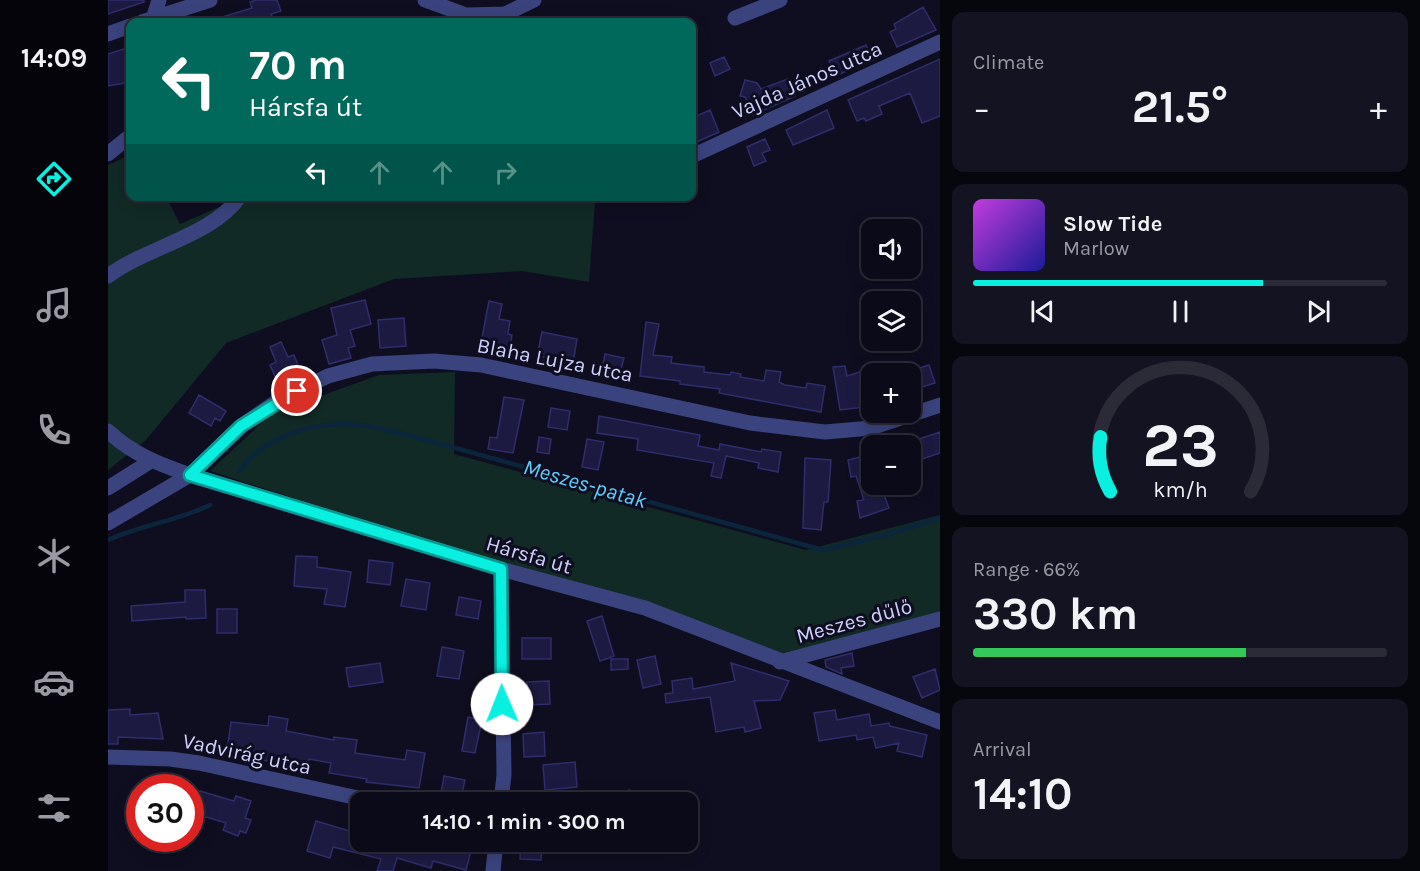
<!DOCTYPE html>
<html lang="en">
<head>
<meta charset="utf-8">
<style>
  body { margin:0; font-family:Karla,sans-serif; background:#131321; color:#f1f3f6; height:100vh; display:flex; flex-direction:column; font-size:22px; white-space:nowrap }
  * { box-sizing:border-box; margin:0 }
  p { font-size:20px; color:#999aa2 }
  .icon { flex:none; width:33px; height:33px; fill:none; stroke:currentColor; stroke-width:2; stroke-linecap:round; stroke-linejoin:round }
  .map { position:relative; flex:1; overflow:hidden }
  .sheet { display:flex; flex-direction:column; gap:12px; padding:12px; background:#06060d; width:480px }
  .sheet>* { flex:none }
  .guide { position:absolute; left:18px; top:18px; width:570px; height:183px; border-radius:12px; box-shadow:0 3px 15px #0003,0 0 0 2px #2a2b37; background:#00695c; color:#fff; overflow:hidden }
  .controls { position:absolute; left:753px; top:219px; display:grid; gap:12px }
  .controls a { display:grid; place-items:center; width:60px; height:60px; border-radius:12px; background:#0a0a18; box-shadow:0 3px 15px #0003,0 0 0 2px #2a2b37; font-size:30px }
  .speed { position:absolute; left:18px; top:774px; display:flex; gap:12px; font-size:30px; font-weight:700; text-align:center }
  .speed>* { display:grid; place-content:center; width:78px; height:78px; border-radius:50%; background:#0a0a18; box-shadow:0 3px 15px #0003,0 0 0 2px #2a2b37; line-height:1 }
  .speed .limit { border:9px solid #d22; background:#fff; color:#111 }
  .pin { position:absolute; display:grid; place-items:center; width:51px; height:51px; color:#fff; margin:-26px; border:3px solid #fff; border-radius:50%; box-shadow:0 2px 6px #0007 }
  .me { position:absolute; width:66px; margin:-33px; rotate:359deg; stroke-linejoin:round; filter:drop-shadow(0 0 4px #0008) }
  .turn { display:flex; align-items:center; gap:21px; height:126px; padding:0 24px; font-size:27px }
  .turn .icon { width:78px; height:78px; stroke-width:2.5 }
  .turn b { display:block; font-size:42px; line-height:51px }
  .lanes { display:flex; align-items:center; height:57px; padding:0 24px; background:#0003; justify-content:center; gap:30px; direction:ltr }
  .lanes .off { opacity:.35 }
  .big { font-size:45px; font-weight:700; line-height:1.1 }
  .sheet .widget { flex:1; display:flex; flex-direction:column; justify-content:center; gap:9px; min-width:0; padding:0 21px; border-radius:12px; background:#131321 }
  .sheet .dial { align-items:center; gap:0 }
  .dial svg { height:156px; overflow:visible; fill:none; stroke:#2a2b37; stroke-width:7; stroke-linecap:round; text-anchor:middle }
  .dial text { fill:#f1f3f6; stroke:none }
  .song { display:flex; align-items:center; gap:18px }
  .cover { width:72px; height:72px; border-radius:9px; background:linear-gradient(135deg,hsl(290 70% 55%),hsl(240 70% 35%)) }
  .played { height:6px; border-radius:3px; background:linear-gradient(90deg,#09efe0 70%,#2a2b37 70%) }
  .keys { display:flex; justify-content:space-around; direction:ltr }
  .heat { display:flex; justify-content:space-between; align-items:center; font-size:33px; direction:ltr }
  .charge { height:9px; border-radius:4px; background:linear-gradient(90deg,#34c759 66%,#2a2b37 0) }
  .trip { position:absolute; left:242px; top:792px; width:348px; height:60px; border-radius:12px; background:#0a0a18; box-shadow:0 3px 15px #0003,0 0 0 2px #2a2b37; font-weight:700; line-height:60px; text-align:center }
  main { display:flex; flex:1; min-height:0 }
  .dock { display:flex; flex-direction:column; width:108px; justify-content:space-around; align-items:center; background:#04040a; color:#999aa2 }
  .dock .icon { width:42px; height:42px }
  .dock .selected { color:#09efe0 }
  .dock b { font-size:27px; color:#f1f3f6 }
  .map>svg:first-child { display:block }
</style>
</head>
<body>
<main>
<nav class="dock">
<b>14:09</b>
<svg class="icon selected" aria-label="directions" viewBox="0 0 24 24"><path d="M12 3l9 9-9 9-9-9zM9 14v-3h6M13 9l2 2-2 2"/></svg>
<svg class="icon" aria-label="music" viewBox="0 0 24 24"><path d="M9 18V5l10-2v13"/><circle cx="6" cy="18" r="3"/><circle cx="16" cy="16" r="3"/></svg>
<svg class="icon" aria-label="phone" viewBox="0 0 24 24"><path d="M5 4h4l2 5-3 2q2 4 5 5l2-3 5 2v4C11 20 4 13 5 4z"/></svg>
<svg class="icon" aria-label="climate" viewBox="0 0 24 24"><path d="M12 3v18M4 7l16 10M4 17L20 7"/></svg>
<svg class="icon" aria-label="car" viewBox="0 0 24 24"><path d="M5 17H2v-5l4-1 3-4h7l3 4 3 1v5h-3M9 17h6M6 11h13"/><circle cx="7" cy="17" r="2"/><circle cx="17" cy="17" r="2"/></svg>
<svg class="icon" aria-label="filters" viewBox="0 0 24 24"><path d="M4 7h16M4 17h16"/><circle cx="9" cy="7" r="2"/><circle cx="15" cy="17" r="2"/></svg>
</nav>
<div class="map">
<svg width="832" height="871" viewBox="0 0 832 871">
  <rect width="100%" height="100%" fill="#0e0e20"/>
  <path fill="#112a25" d="M22,155V196L58,197L72,224L134,197H485L487,202L481,282L414,271L286,279L118,343L38,440L0,470V165Z
    M347,372L346,454L698,550L832,515V617L670,656L102,471L163,414L271,375Z"/>
  <g fill="none" stroke-linecap="round" stroke-linejoin="round">
    <path stroke="#0b253c" stroke-width="4.5" d="M131,471C143,454 160,443 179,435C230,415 264,426 315,439L715,550L781,534L832,518
      M0,540C33,525 69,521 102,505"/>
  </g>
  <path fill="#1c1a40" stroke="#2f2d6b" stroke-width="1.5" d="M0,0H36V2L0,14Z
    M148,0H169L173,11L163,14L166,22H104V20L144,8L142,2Z
    M815,7L828,30L789,47L782,32L788,29L786,24Z
    M758,45L765,60L727,76L721,61Z
    M22,47V82L0,86V54Z
    M616,57L622,69L607,76L602,63Z
    M832,59V116L814,123L802,93L771,106L774,114L758,121L756,118L749,121L740,100Z
    M680,79L687,96L645,115L637,97L632,96L637,80L649,83L653,89Z
    M602,110L611,132L584,144V118Z
    M719,110L726,128L685,145L678,130Z
    M657,139L662,150L654,153L658,161L646,166L639,147Z
    M257,300L263,324L242,330L247,346L240,348L243,358L221,364L214,340L229,335L223,308Z
    M381,301L394,304L391,319L402,321L400,334L404,335L401,349L373,343Z
    M296,318L298,346L272,348L270,320Z
    M538,322L551,324L545,355L564,357L563,363L596,367V372L622,375L623,372L633,374L632,377L656,381L658,370L673,372L671,382L677,385L698,388L699,383L717,386L713,412L611,393L612,389L572,384V381L532,376Z
    M434,332L469,339L465,363L429,356Z
    M173,342L180,357L186,355L194,375L171,385L162,365L168,362L162,347Z
    M497,354L516,358L512,373L494,369Z
    M821,365L827,383L807,389L802,371Z
    M737,366L739,376L764,368V406L732,410L725,367Z
    M91,395L118,411L112,421L107,418L103,426L81,413Z
    M396,397L416,400L405,453L380,449L382,437L389,438Z
    M443,408L462,411L459,430L440,427Z
    M491,416L592,435L590,446L611,450L612,444L653,452L654,449L673,452L670,472L650,468L651,463L618,456L613,478L603,476L606,463L529,450L530,439L489,433Z
    M832,432V453L802,463V442Z
    M431,437L443,439L441,454L429,452Z
    M479,439L496,442L490,470L474,467Z
    M764,454V484H772L781,508L752,518L749,501L756,500L748,476L743,477L740,460Z
    M697,458L723,460L720,502H716L713,530L695,528Z
    M188,556L209,557V567L243,572L237,607L216,604L219,589L186,586Z
    M261,560L285,563L282,585L259,582Z
    M298,579L322,583L318,610L293,606Z
    M77,590H97L98,618L78,619V617L24,621L23,606L77,602Z
    M351,597L373,601L370,619L348,615Z
    M109,609H129V633H109Z
    M494,616L506,656L492,661L479,621Z
    M414,638H443V659H414Z
    M334,647L356,651L351,679L329,676Z
    M744,653L746,666L733,668L734,674L718,667L717,660Z
    M547,656L553,684L535,688L529,660Z
    M503,659H520V669L503,670Z
    M272,663L275,682L241,687L238,668Z
    M623,663L681,681L672,700L646,701L653,728L637,732L636,727L608,732L602,697L558,703L557,694L565,693L564,681L584,678L585,689L627,681Z
    M827,669L832,690L814,698L805,677Z
    M441,681L442,704L420,705L419,682Z
    M22,709V715L50,713L55,739L10,737V744H0V710Z
    M727,710L729,720L761,714L763,726L781,723L782,726L819,735L814,757L789,751L791,743L768,748L765,737L749,740L748,735L711,741L706,713Z
    M161,716L180,719L178,731L226,740V737L249,740L247,753L297,760L299,750L317,753L311,788L258,782L259,779L221,773L223,763L201,759L199,766L172,763L154,760L155,755L119,750L123,722L160,726Z
    M360,717L374,720L367,753L354,751Z
    M436,732L437,756L416,757L415,734Z
    M467,762L469,787L437,790L435,765Z
    M336,776L357,780L352,802L332,799Z
    M31,789H32V828L18,823Z
    M522,790L525,802H489L488,798Z
    M92,791L126,801L128,796L143,801L137,818L143,820L138,833L132,831L130,836L115,830L118,823L85,813Z
    M208,821L252,834V842H344L364,847L358,870L325,861L323,868L289,858L285,871H269L273,859L225,847L222,858L199,851Z
    M413,842H434L433,860L412,859Z"/>
  <g fill="none" stroke-linecap="round" stroke-linejoin="round">
    <path stroke="#3a437d" stroke-width="15" d="M317,0L358,15L397,14L426,0
      M627,18L672,0
      M45,19L51,0
      M34,22L102,0
      M0,34L22,26
      M0,154L22,136
      M584,156L832,42
      M0,276C38,247 105,236 132,196
      M0,431C24,454 51,464 82,475L393,569L537,608L832,722
      M0,488L43,461
      M0,523L82,475L133,426L174,398L220,376L264,364L326,361L373,365L642,423L717,432L763,428L832,405
      M672,662L832,619
      M0,757L62,759L91,763L268,802
      M393,802L396,775L393,569
      M385,871L388,842"/>
  </g>
  <g fill="none" stroke-linecap="round" stroke-linejoin="round">
    <defs>
      <path id="route" d="M189,391L133,426L82,475L393,569L394,704"/>
    </defs>
    <use href="#route" stroke="#069b92" stroke-width="15"/>
    <use href="#route" stroke="#09efe0" stroke-width="10"/>
  </g>
  <g text-anchor="middle" dominant-baseline="central" stroke-width="6" stroke-linejoin="round" paint-order="stroke">
    <g font-size="21" fill="#cfd1fd" stroke="#0e0e20">
      <text transform="translate(699 80) rotate(-24)">Vajda János utca</text>
      <text transform="translate(447 360) rotate(11)">Blaha Lujza utca</text>
      <text transform="translate(421 555) rotate(16)">Hársfa út</text>
      <text transform="translate(746 621) rotate(-15)">Meszes dűlő</text>
      <text transform="translate(139 754) rotate(12)">Vadvirág utca</text>
    </g>
    <g font-size="22" font-style="italic" fill="#61ccf9" stroke="#0e0e20">
      <text transform="translate(477 484) rotate(16)">Meszes-patak</text>
    </g>
  </g>
</svg>
<div class="controls">
<a><svg class="icon" aria-label="sound" viewBox="0 0 24 24"><path d="M4 9h4l5-4v14l-5-4H4zM17 9q2 3 0 6"/></svg></a>
<a><svg class="icon" aria-label="layers" viewBox="0 0 24 24"><path d="M12 4l9 5-9 5-9-5zM3 14l9 5 9-5"/></svg></a>
<a>+</a>
<a>−</a>
</div>
<div class="speed"><div class="limit">30</div></div>
<div class="pin" style="left:189px;top:391px;background:#d93025"><svg class="icon" aria-label="arrive" viewBox="0 0 24 24"><path d="M6 21V4h12l-3 4 3 4H6"/></svg></div>
<svg class="me" style="left:394px;top:704px" viewBox="-20 -20 40 40"><circle r="19" fill="#fff"/><path d="M0-13L10 11 0 6-10 11z" fill="#09efe0"/></svg>
<div class="trip">14:10 · 1 min · 300 m</div>
<div class="guide">
<div class="turn"><svg class="icon" aria-label="left" viewBox="0 0 24 24"><path d="M17 20v-9H6M10 6l-5 5 5 5"/></svg><div><b>70 m</b>Hársfa út</div></div>
<div class="lanes"><svg class="icon" aria-label="left" viewBox="0 0 24 24"><path d="M17 20v-9H6M10 6l-5 5 5 5"/></svg><svg class="icon off" aria-label="ahead" viewBox="0 0 24 24"><path d="M12 20V5M6 11l6-6 6 6"/></svg><svg class="icon off" aria-label="ahead" viewBox="0 0 24 24"><path d="M12 20V5M6 11l6-6 6 6"/></svg><svg class="icon off" aria-label="right" viewBox="0 0 24 24"><path d="M7 20v-9h11M14 6l5 5-5 5"/></svg></div>
</div>
</div>
<section class="sheet">
<div class="widget"><p>Climate</p>
<div class="heat"><a>−</a><b class="big">21.5°</b><a>+</a></div>
</div>
<div class="widget">
<div class="song"><i class="cover"></i><div><b>Slow Tide</b><p>Marlow</p></div></div>
<div class="played"></div>
<div class="keys"><svg class="icon" aria-label="previous" viewBox="0 0 24 24"><path d="M18 5L8 12l10 7zM5 5v14"/></svg><svg class="icon" aria-label="pause" viewBox="0 0 24 24"><path d="M8 5v14M16 5v14"/></svg><svg class="icon" aria-label="next" viewBox="0 0 24 24"><path d="M6 5l10 7-10 7zM19 5v14"/></svg></div>
</div>
<div class="widget dial"><svg viewBox="0 0 100 80">
<path d="M14 69A42 42 0 1 1 86 69"/>
<path d="M14 69A42 42 0 0 1 9 41" stroke="#09efe0"/>
<text x="50" y="56" font-size="32" font-weight="700">23</text>
<text x="50" y="72" font-size="11">km/h</text>
</svg></div>
<div class="widget"><p>Range · 66%</p><b class="big">330 km</b><div class="charge"></div></div>
<div class="widget"><p>Arrival</p><b class="big">14:10</b></div>
</section>
</main>
</body>
</html>
